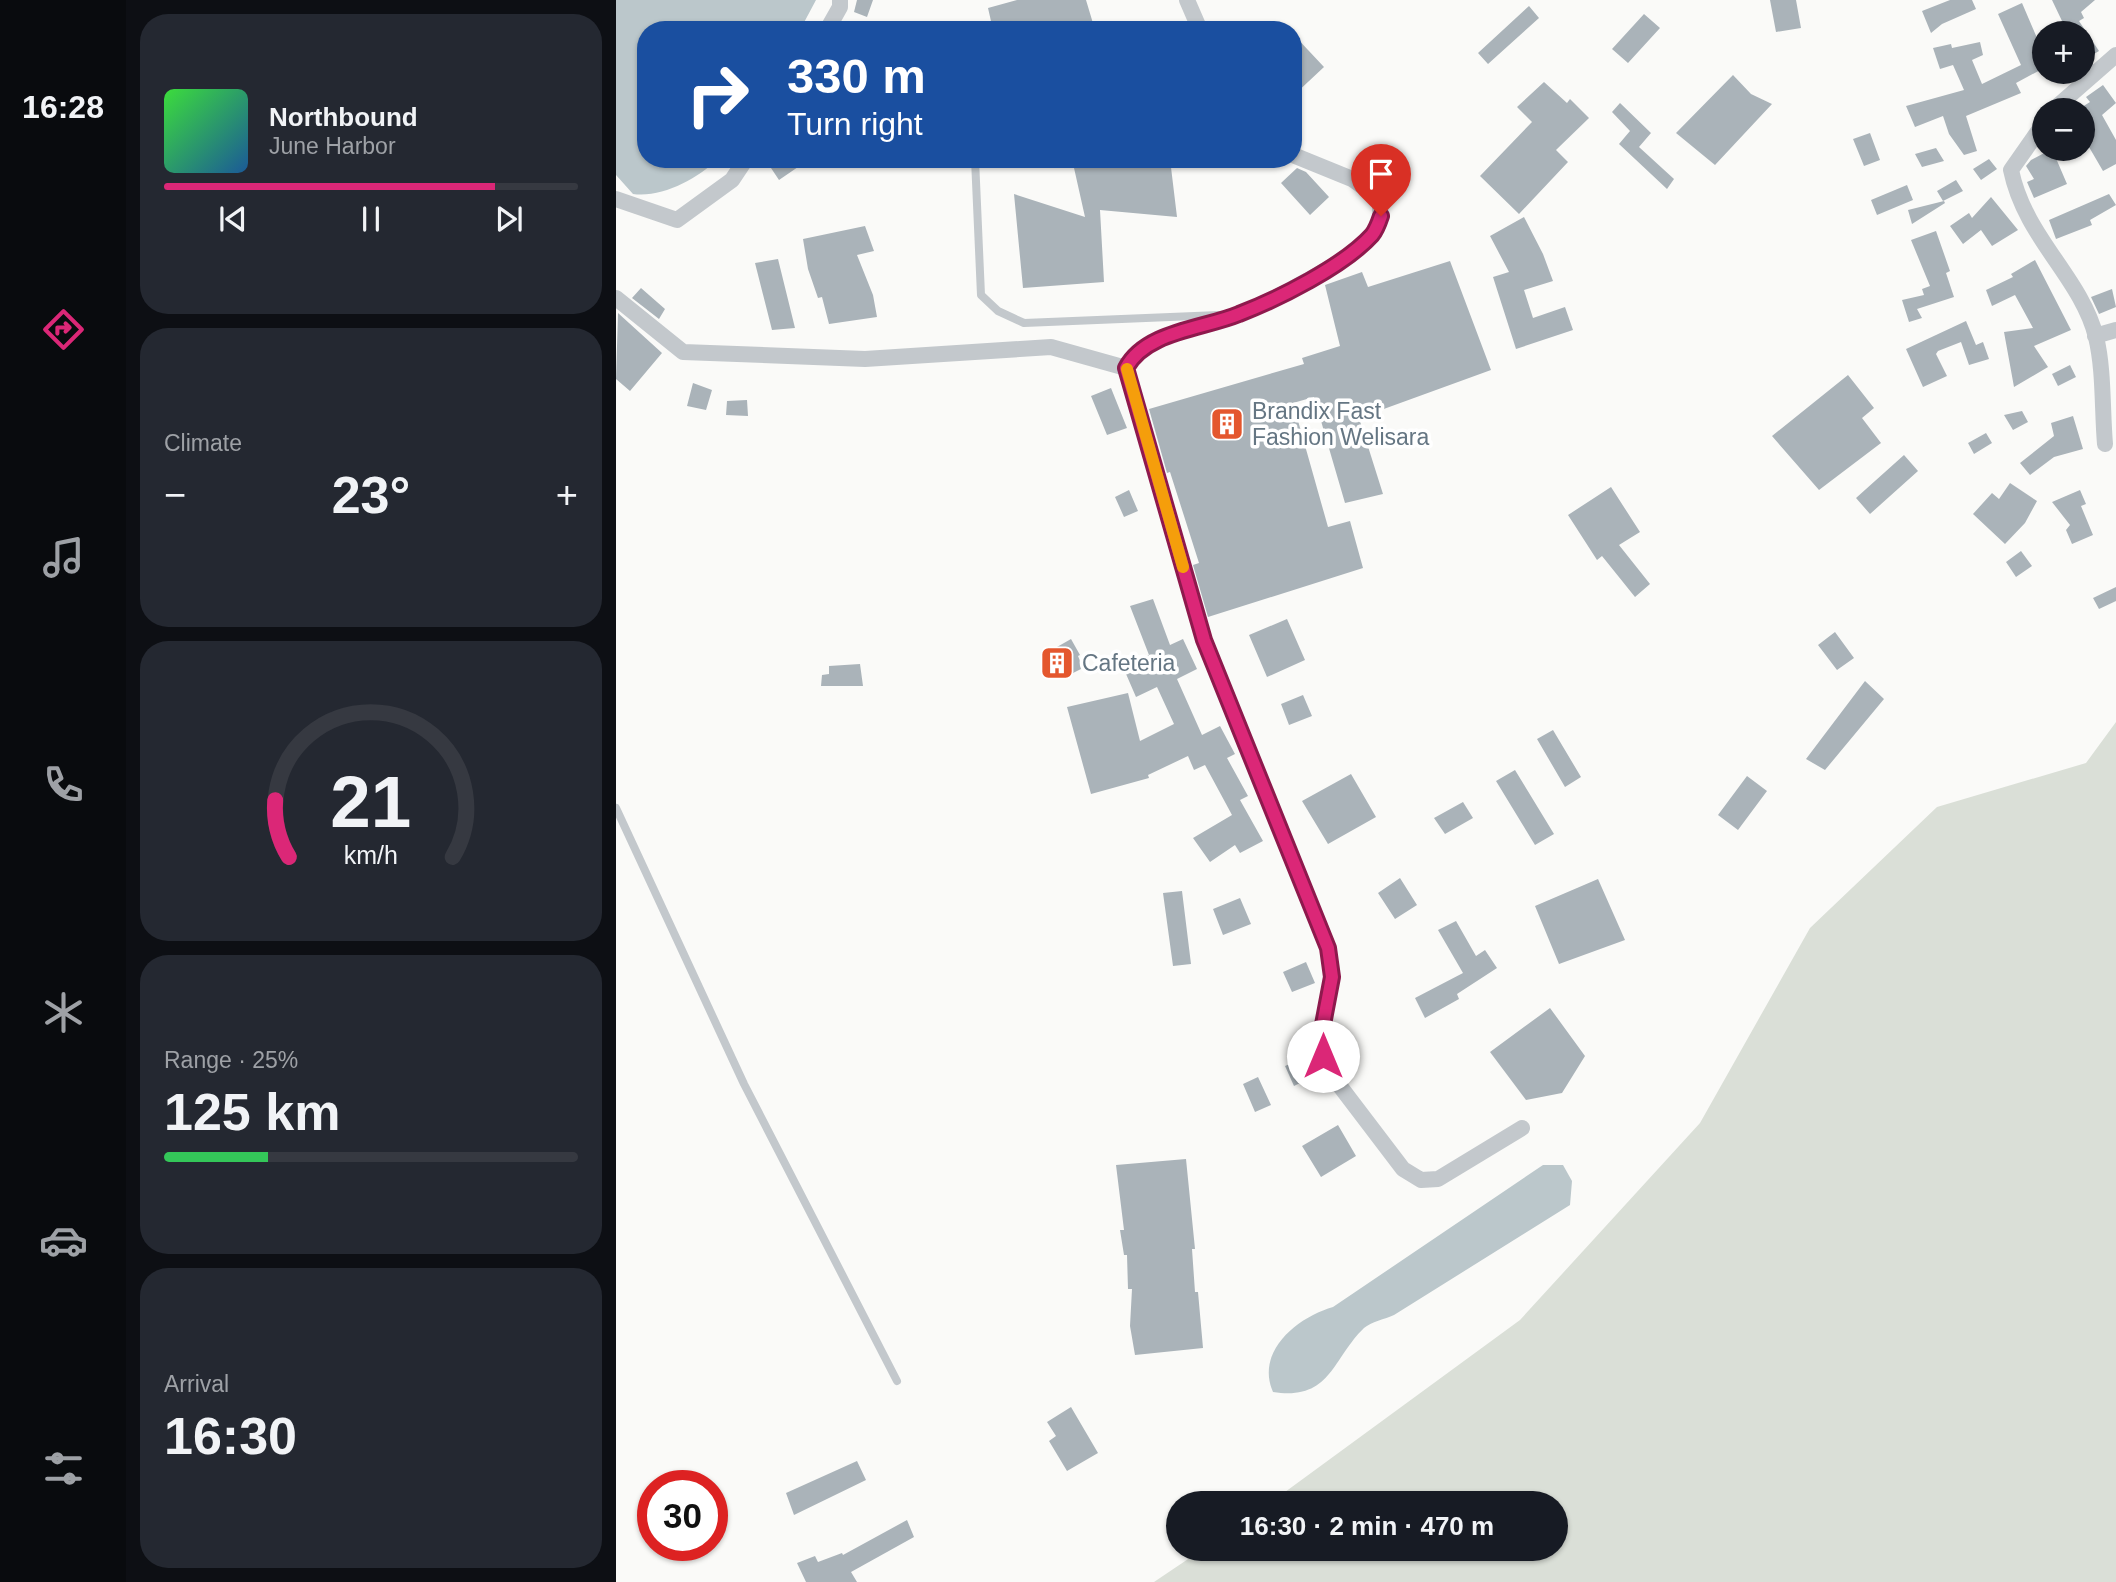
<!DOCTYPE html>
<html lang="en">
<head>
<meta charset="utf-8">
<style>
  body { margin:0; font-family:Helvetica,sans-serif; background:#242831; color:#f1f3f6; height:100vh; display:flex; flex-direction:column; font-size:26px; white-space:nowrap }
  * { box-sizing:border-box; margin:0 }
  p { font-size:23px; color:#9ea1a6 }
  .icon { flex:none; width:38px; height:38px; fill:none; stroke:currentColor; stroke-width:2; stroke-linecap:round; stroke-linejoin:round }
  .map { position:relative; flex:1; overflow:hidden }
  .sheet { display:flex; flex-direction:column; gap:14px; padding:14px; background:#0d0f14; width:490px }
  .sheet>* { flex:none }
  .top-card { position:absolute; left:21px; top:21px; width:665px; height:147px; border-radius:28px; box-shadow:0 2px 5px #0004; background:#1a4fa0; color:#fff; overflow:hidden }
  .tools { position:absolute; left:1416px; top:21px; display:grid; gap:14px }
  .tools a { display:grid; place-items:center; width:63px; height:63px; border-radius:50%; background:#171b24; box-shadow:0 2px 5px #0004; font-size:35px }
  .speed { position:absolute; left:21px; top:1470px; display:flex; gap:14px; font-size:35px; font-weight:700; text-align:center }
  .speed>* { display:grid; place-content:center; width:91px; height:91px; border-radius:50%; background:#171b24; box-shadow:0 2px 5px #0004; line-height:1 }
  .speed .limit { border:10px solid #d22; background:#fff; color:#111 }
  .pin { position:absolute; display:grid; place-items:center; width:60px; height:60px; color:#fff; margin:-72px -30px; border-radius:50% 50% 50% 0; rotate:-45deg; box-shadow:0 0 7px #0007 }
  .pin .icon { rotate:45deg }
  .me { position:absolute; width:77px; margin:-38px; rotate:0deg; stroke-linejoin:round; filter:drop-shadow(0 0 5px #0008) }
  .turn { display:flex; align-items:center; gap:24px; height:147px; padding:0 35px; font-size:32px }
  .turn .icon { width:91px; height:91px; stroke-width:2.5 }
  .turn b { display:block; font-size:49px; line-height:60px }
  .big { font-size:52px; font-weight:800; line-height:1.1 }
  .sheet .card { flex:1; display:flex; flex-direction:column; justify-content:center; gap:10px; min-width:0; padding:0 24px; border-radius:28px; background:#242831 }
  .sheet .dial { align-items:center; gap:0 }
  .dial svg { height:182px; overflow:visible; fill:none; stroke:#363941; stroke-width:7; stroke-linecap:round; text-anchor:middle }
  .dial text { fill:#f1f3f6; stroke:none }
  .song { display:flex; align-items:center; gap:21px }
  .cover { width:84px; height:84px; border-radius:10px; background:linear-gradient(135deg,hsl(120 70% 55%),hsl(210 70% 35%)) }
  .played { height:7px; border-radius:4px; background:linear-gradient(90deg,#db2777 80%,#363941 80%) }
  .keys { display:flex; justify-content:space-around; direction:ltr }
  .heat { display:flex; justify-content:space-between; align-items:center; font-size:38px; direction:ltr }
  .charge { height:10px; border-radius:5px; background:linear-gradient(90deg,#34c759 25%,#363941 0) }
  .trip { position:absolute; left:550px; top:1491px; width:402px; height:70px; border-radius:35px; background:#171b24; box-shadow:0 2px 5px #0004; font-weight:800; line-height:70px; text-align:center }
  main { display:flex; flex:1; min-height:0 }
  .tab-bar { display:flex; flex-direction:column; width:126px; justify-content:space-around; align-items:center; background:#090b0e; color:#9ea1a6 }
  .tab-bar .icon { width:49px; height:49px }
  .tab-bar .current { color:#db2777 }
  .tab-bar b { font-size:32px; color:#f1f3f6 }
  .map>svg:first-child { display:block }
</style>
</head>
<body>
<main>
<nav class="tab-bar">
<b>16:28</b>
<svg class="icon current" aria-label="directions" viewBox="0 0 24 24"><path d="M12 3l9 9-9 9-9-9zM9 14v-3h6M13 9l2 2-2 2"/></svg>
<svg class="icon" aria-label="music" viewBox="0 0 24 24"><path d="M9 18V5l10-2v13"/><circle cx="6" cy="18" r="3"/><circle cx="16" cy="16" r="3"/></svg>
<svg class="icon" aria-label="phone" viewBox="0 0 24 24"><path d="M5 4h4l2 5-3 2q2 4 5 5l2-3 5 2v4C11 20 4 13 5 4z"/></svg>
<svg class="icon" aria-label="climate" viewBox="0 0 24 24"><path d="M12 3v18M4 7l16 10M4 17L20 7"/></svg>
<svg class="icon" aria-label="car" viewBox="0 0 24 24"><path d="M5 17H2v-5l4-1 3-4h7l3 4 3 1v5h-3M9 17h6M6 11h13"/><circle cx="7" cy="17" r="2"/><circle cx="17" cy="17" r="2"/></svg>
<svg class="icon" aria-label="filters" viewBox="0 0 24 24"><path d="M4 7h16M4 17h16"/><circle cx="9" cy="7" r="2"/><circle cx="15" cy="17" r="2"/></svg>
</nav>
<section class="sheet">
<div class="card">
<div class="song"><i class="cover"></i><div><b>Northbound</b><p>June Harbor</p></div></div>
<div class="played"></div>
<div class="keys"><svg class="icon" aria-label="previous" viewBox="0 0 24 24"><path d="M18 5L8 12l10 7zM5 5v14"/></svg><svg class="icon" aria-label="pause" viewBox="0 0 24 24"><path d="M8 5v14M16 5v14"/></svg><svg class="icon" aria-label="next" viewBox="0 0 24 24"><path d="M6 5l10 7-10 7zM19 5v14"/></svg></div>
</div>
<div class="card"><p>Climate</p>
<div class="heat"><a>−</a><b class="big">23°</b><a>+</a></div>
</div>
<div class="card dial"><svg viewBox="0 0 100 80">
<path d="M14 69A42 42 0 1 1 86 69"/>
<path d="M14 69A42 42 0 0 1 8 44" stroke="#db2777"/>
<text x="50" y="56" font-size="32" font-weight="700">21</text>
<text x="50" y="72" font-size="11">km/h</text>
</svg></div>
<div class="card"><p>Range · 25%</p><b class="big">125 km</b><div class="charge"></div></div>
<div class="card"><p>Arrival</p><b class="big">16:30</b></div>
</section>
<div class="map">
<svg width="1500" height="1582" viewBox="0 0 1500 1582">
  <rect width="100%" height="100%" fill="#fafaf8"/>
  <path fill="#dadfd7" d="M1500,722V1582H538L587,1549H940V1503H654L904,1320L1084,1123L1194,928L1321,807L1470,763Z"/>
  <path fill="#bbc7cb" d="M0,0H200L184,30H30V159H102C81,179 46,198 17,194L0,175Z
    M927,1165H947L956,1181L954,1205L778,1315C769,1319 755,1322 748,1328C716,1359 715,1401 657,1392C639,1351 682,1317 717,1307Z"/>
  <path fill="#aab3b9" d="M241,0H257L251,17L238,12Z
    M401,0H470L479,30H377L372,8Z
    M1154,0H1180L1185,28L1160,32Z
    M1334,0H1356L1360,9L1326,24L1315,33L1306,11Z
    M1436,0H1479L1465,12L1468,18L1463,21L1483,51L1466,61V33H1428L1446,21Z
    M1406,3L1421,38L1428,33V68L1400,83L1405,93L1350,116L1361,151L1348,155L1333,134L1327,116L1299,127L1290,106L1348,90L1337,65L1324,69L1317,48L1335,44L1336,48L1364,42L1367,55L1356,60L1366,84L1405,65L1382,14Z
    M913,6L923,18L872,64L862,53Z
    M1028,14L1044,28L1012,63L996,49Z
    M677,34L708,67L677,96Z
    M1117,75L1135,94L1156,104L1099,165L1060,133Z
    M928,82L951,103L954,99L973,118L940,150L952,162L903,214L864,176L916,122L901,107Z
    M1487,85L1500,103L1486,115L1500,140V164L1487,171L1466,135V107L1474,102L1470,97Z
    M1004,103L1035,133L1023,147L1058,179L1051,189L1003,144L1014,131L996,112Z
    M1254,133L1264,160L1248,166L1237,139Z
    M1320,148L1328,161L1306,167L1299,154Z
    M1436,149L1451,184L1418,198L1411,182L1418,179L1410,166L1415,160Z
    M149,159H176L182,167L163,180Z
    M456,159H554L561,217L484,210L488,282L407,288L398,194L469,217Z
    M1373,159L1381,169L1365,180L1357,169Z
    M681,168L690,172L713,197L694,215L665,183Z
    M1340,180L1347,191L1327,201L1321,191Z
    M1291,185L1297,200L1261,215L1255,200Z
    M1493,194L1500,205L1474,220L1476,225L1440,239L1433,220Z
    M1375,197L1402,230L1376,246L1365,230L1347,244L1334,226L1353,213L1356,218Z
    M1328,201L1329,203L1296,224L1292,210Z
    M908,217L927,254L937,281L908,290L917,318L949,307L957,330L900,349L877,277L893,272L874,236Z
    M249,226L258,251L241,255L257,295L261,317L213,324L206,297L202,298L192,269L187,239Z
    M1320,231L1334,271L1330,273L1338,297L1301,309L1306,318L1293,322L1286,300L1308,295L1306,289L1314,286L1295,240Z
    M162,259L179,328L156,330L139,263Z
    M1419,260L1455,330L1418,346L1432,367L1398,387L1388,332L1417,328L1399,295L1376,306L1370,290L1397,277L1395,274Z
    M834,261L875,370L743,418L767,494L729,503L698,397L677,403L712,527L734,521L747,568L592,617L577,565L583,563L554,472L551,473L533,409L688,364L686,358L724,346L709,285L746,272L752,287Z
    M25,288L49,309L43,319L16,298Z
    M1496,289L1500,307L1483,314L1475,297Z
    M2,313L46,353L14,391L0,379Z
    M1350,321L1360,345L1367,342L1373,359L1353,365L1345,342L1322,351L1320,354L1331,376L1307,387L1290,349Z
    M1454,365L1460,377L1442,386L1436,374Z
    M1232,375L1258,408L1246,418L1265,443L1203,490L1156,436Z
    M77,383L96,390L90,410L71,406Z
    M495,388L511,428L491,435L475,396Z
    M131,400L132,416L110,415L111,401Z
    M1406,411L1412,422L1397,430L1388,415Z
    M1457,416L1467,449L1438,457L1414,475L1404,463L1438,436L1435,423Z
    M1370,433L1376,443L1358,454L1352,443Z
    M1288,455L1302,471L1254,514L1240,498Z
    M1394,483L1421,501L1409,523L1389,544L1357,514L1376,493L1383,499Z
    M995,487L1024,532L1003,545L1034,584L1019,597L986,556L981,560L952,515Z
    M513,490L522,511L508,517L499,497Z
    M1464,490L1470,504L1465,506L1477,535L1456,544L1450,530L1454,525L1436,502Z
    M1405,551L1416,566L1400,577L1390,562Z
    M1500,587V601L1483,609L1477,598Z
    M537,599L554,645L567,639L581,669L561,679L586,735L604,726L619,754L611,758L632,796L624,800L647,841L624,853L619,845L594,862L577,838L616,815L589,765L578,770L572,756L532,775L533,778L475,794L451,707L512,693L524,741L558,724L541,687L520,697L507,667L533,655L514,606Z
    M671,619L689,660L651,677L633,635Z
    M1219,632L1238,658L1221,670L1202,645Z
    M455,639L464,655L462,656L467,668L451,676L446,666L436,671L427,655Z
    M244,664L247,686H205L206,675L213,674V666Z
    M1249,681L1268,699L1209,770L1190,759Z
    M687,695L696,716L673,725L665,704Z
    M937,730L965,777L949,787L921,739Z
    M899,770L938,834L919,845L880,781Z
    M735,774L760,817L712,844L686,801Z
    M1131,776L1151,791L1122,830L1102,815Z
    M847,802L857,818L829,834L818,818Z
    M784,878L801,905L779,919L762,893Z
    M982,879L1009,940L943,964L919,906Z
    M566,891L575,964L557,966L547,893Z
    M624,898L635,924L607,935L597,909Z
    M840,921L860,956L869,950L881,968L841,994L843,999L809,1018L799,998L847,973L822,930Z
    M690,962L699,983L676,992L667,972Z
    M934,1008L969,1056L946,1093L910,1100L874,1052Z
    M681,1061L690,1080L678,1086L669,1066Z
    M642,1077L655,1105L639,1112L627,1084Z
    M722,1125L740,1156L705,1177L686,1146Z
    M570,1159L579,1249H576L579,1292H582L587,1348L519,1355L514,1326L516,1289H512L511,1255H508L504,1230H508L500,1165Z
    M455,1407L482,1453L451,1471L433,1441L440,1436L431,1422Z
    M241,1461L250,1480L178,1515L170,1493Z
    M291,1520L298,1537L235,1572L241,1582H190L181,1563L199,1556L202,1562L226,1553L227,1555Z"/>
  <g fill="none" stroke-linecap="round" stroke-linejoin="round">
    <path stroke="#c3c8cc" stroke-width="8" d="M359,159L365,295L382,311L408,323L603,315
      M0,808L128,1084L281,1381"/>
    <path stroke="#c3c8cc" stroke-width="16" d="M571,0L584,30
      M211,30L224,7V0
      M1437,110L1500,55
      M1428,123L1395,170C1409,238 1465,277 1480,337C1488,370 1486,409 1489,444
      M677,155L736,179L763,198C765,211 766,223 757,234C737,260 656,300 624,314C588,329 530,330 510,368L588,640L712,948L716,977L705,1035L707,1056L717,1077L787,1169L805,1180L822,1179L906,1128
      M0,199L61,220L116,180L130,159
      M0,298L67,352L249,359L435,347L510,368
      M1479,336L1500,330"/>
  </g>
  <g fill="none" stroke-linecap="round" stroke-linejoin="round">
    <defs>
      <path id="route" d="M707,1056L705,1035L716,977L712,948L588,640L510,368C530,331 587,329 623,314C662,299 728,266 756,235C760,230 763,222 765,216"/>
    </defs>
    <use href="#route" stroke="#8e194d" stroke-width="18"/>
    <use href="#route" stroke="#db2777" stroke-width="12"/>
    <path stroke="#f59e0b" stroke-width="12" d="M511,369L567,567"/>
  </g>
  <defs>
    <symbol id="building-square" viewBox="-11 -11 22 22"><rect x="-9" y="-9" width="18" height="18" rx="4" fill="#e4572e" stroke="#fff"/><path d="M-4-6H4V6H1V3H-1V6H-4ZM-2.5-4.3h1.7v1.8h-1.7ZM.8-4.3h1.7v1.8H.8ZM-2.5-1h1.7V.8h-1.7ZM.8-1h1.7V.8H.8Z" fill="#fff"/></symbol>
  </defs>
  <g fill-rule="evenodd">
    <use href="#building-square" x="592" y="405" width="38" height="38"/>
    <use href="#building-square" x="422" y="644" width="38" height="38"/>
  </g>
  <g text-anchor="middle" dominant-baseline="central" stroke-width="7" stroke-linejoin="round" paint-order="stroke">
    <g font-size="23" fill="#657683" stroke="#fff" text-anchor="start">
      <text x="636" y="411">Brandix Fast<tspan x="636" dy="26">Fashion Welisara</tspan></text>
      <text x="466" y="663">Cafeteria</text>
    </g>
  </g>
</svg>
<div class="tools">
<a>+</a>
<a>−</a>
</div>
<div class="speed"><div class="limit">30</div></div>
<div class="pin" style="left:765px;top:216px;background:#d93025"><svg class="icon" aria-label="arrive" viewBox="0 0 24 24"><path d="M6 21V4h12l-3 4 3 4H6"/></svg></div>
<svg class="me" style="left:707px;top:1056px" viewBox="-20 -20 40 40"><circle r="19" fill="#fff"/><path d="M0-13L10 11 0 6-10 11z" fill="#db2777"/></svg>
<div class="trip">16:30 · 2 min · 470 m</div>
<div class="top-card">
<div class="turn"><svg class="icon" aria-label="right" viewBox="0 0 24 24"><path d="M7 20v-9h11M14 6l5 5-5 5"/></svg><div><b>330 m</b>Turn right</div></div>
</div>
</div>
</main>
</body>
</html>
